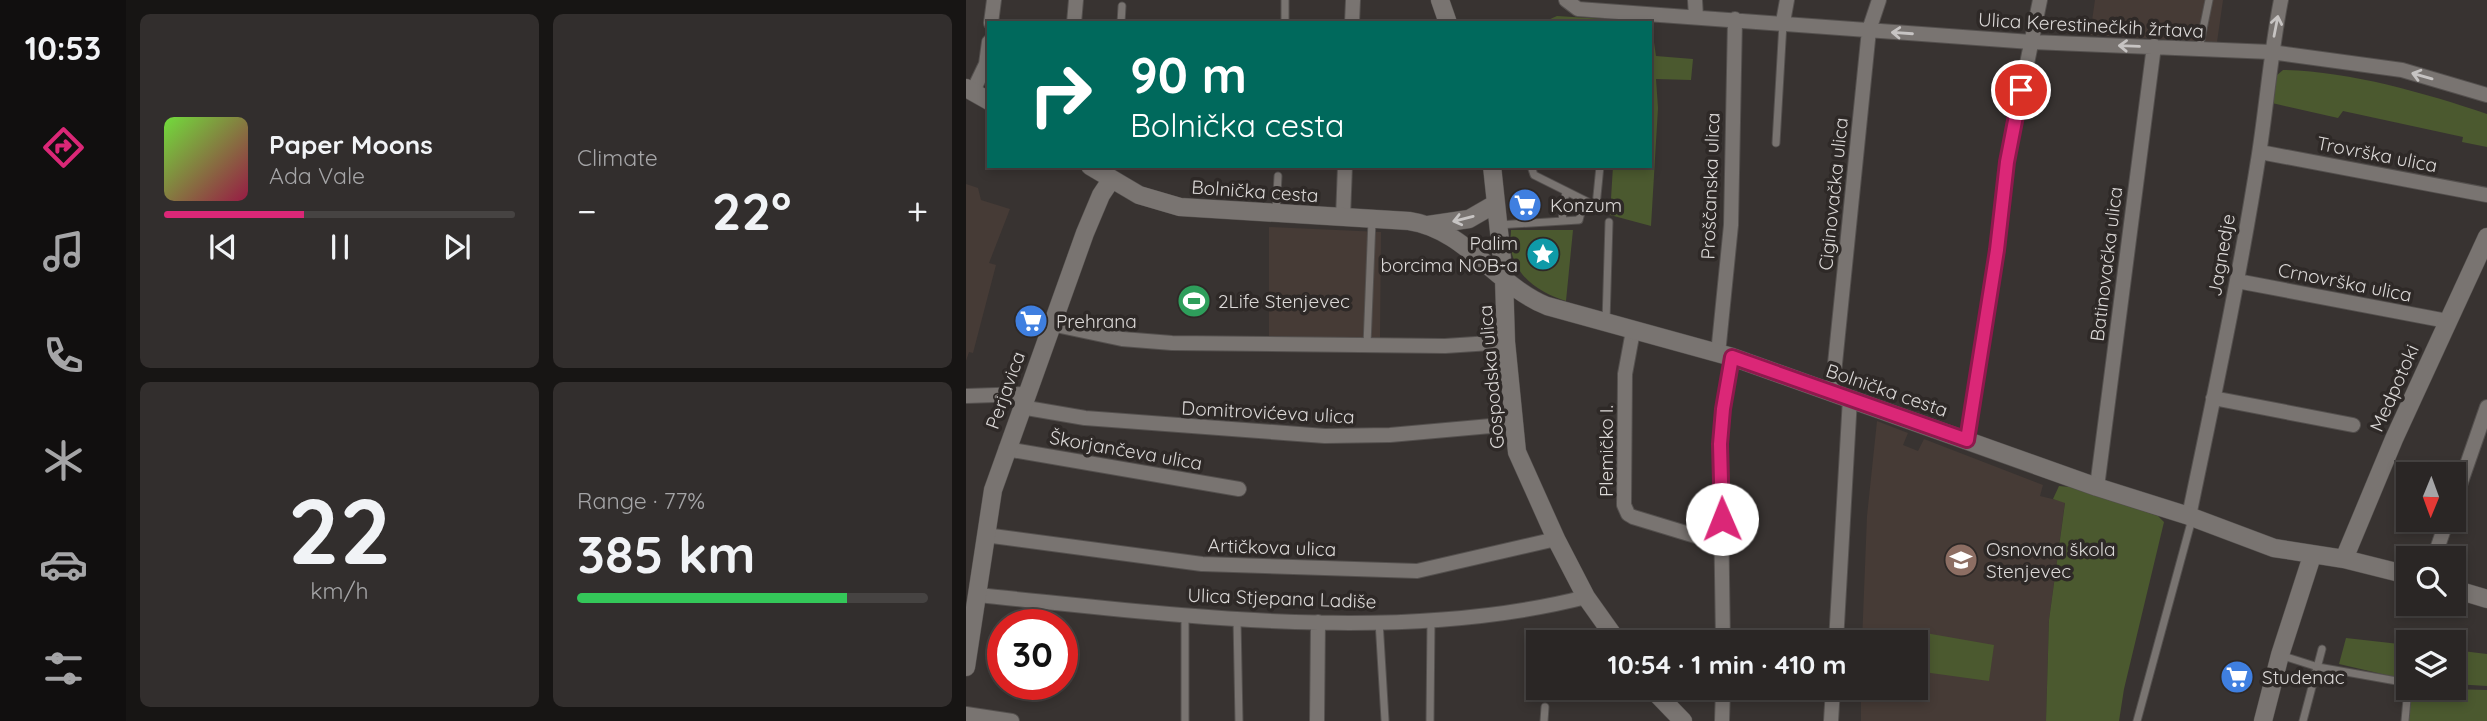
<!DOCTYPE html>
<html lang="en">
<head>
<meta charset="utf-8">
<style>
  body { margin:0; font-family:Quicksand,sans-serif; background:#322e2d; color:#f1f3f6; height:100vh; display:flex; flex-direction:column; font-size:26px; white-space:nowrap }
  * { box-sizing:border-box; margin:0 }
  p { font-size:23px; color:#a5a5a7 }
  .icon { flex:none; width:38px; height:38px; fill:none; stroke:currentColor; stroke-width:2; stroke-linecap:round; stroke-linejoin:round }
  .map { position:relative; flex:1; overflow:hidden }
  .details { display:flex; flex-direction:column; gap:14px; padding:14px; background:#171514; width:840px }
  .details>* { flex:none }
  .top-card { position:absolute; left:21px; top:21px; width:665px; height:147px; border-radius:0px; box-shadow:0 4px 10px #0003,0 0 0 2px #464342; background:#00695c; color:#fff; overflow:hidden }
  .needle { width:46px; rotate:181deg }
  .tools { position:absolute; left:1430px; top:462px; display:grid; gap:14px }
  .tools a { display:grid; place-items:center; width:70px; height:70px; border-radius:0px; background:#2a2625; box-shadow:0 4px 10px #0003,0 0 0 2px #464342; font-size:35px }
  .speed { position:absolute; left:21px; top:609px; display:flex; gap:14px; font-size:35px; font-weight:700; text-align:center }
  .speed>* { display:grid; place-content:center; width:91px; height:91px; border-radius:50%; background:#2a2625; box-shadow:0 4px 10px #0003,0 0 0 2px #464342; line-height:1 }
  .speed .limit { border:10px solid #d22; background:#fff; color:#111 }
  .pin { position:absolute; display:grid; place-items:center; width:60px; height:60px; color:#fff; margin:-30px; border:4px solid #fff; border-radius:50%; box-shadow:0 2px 7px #0007 }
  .me { position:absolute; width:77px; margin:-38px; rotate:359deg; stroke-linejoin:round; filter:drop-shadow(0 0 5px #0008) }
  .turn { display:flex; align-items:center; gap:24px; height:147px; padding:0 28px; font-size:32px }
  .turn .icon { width:91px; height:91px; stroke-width:2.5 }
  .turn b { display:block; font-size:49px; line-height:60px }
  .big { font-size:52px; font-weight:700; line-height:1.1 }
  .details .tile { flex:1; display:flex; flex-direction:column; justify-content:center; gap:10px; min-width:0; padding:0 24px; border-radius:10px; background:#322e2d }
  .details .dial { align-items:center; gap:0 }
  .dial b { font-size:91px; line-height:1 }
  .song { display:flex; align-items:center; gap:21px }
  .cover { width:84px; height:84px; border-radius:10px; background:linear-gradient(135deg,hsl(100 70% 55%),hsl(340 70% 35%)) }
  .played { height:7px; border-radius:4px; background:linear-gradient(90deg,#db2777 40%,#464342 40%) }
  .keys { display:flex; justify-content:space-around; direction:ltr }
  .heat { display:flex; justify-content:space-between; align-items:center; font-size:38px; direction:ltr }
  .charge { height:10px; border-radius:5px; background:linear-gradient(90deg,#34c759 77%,#464342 0) }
  .details .tiles { flex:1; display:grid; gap:14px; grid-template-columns:repeat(2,1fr) }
  .trip { position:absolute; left:560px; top:630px; width:402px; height:70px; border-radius:0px; background:#2a2625; box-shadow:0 4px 10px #0003,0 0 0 2px #464342; font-weight:700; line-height:70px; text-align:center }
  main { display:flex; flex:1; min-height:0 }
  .tabs { display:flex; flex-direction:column; width:126px; justify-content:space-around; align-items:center; background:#110f0f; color:#a5a5a7 }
  .tabs .icon { width:49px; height:49px }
  .tabs .on { color:#db2777 }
  .tabs b { font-size:32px; color:#f1f3f6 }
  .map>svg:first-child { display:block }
</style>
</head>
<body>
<main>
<nav class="tabs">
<b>10:53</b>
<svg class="icon on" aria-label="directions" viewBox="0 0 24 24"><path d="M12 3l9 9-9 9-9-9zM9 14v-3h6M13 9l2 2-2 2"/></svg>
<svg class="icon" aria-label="music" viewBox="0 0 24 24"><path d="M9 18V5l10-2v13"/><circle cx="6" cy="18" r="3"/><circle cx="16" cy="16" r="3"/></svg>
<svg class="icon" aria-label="phone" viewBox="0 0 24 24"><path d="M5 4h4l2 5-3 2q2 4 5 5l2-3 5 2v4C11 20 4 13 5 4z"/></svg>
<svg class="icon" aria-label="climate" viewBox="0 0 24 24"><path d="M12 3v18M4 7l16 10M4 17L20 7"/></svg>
<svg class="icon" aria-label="car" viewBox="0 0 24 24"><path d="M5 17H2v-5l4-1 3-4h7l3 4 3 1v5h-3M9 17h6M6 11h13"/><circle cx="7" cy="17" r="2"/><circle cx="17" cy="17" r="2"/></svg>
<svg class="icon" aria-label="filters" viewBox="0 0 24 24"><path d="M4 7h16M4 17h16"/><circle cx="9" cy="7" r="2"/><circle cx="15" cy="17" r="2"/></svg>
</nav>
<section class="details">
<div class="tiles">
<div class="tile">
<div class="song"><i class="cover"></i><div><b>Paper Moons</b><p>Ada Vale</p></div></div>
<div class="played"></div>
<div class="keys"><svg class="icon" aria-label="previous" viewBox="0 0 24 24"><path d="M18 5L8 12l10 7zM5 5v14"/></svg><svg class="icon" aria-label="pause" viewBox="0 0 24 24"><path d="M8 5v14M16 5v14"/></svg><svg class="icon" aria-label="next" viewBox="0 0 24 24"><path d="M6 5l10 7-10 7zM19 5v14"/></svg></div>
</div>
<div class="tile"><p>Climate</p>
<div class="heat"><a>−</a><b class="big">22°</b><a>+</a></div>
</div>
<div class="tile dial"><b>22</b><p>km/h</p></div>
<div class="tile"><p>Range · 77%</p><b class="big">385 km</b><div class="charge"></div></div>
</div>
</section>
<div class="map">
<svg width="1521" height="721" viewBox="0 0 1521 721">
  <rect width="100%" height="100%" fill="#383331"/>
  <path fill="#463b36" d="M1129,0H1257L1251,42L1124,35Z
    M0,184L12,188L15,200L44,209L23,263L30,265L7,353L3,352L0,361Z
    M303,227L415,232L414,339H303Z
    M911,421L942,433L937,445L952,451L958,439L1077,485L1074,496L1099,502L1083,620L1080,721H895V688H950V642H896L901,516Z"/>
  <path fill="#4b592f" d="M591,16L685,22L690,56L727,59L725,80L690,79L692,108L685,226L644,215L647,166H684V23H575Z
    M1317,70C1382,71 1459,93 1521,114V147L1496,142L1497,137L1377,111L1372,118L1306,103L1310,76Z
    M545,230H607L600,301C575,293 551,279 545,250C543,241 545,238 545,230Z
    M1093,486L1104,487L1192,516L1198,522L1158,689L1153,721H1080L1083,620L1099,503L1087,499Z
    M948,631L1028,645L1023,681L950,671V642H946Z
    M1380,638L1442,645V680L1373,664Z
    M1488,650L1521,654V686L1488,684Z
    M1447,688L1521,690V721H1441Z"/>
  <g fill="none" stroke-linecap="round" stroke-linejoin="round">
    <defs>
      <path id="service" d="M319,19V0
        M155,23L156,6
        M1233,49L1243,0
        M810,143L817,23
        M565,166L568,175L630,206L634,166
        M310,212L312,176
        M596,220L600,191
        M532,225L613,220L618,201
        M640,322L643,222
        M401,345L406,220
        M219,616V721
        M271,619L273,721
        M413,621L419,720
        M1314,655L1352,667L1442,683
        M464,721L465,620
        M578,721L579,707
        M1171,721L1226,519
        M1337,721L1356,649
        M1439,721L1442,688"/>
      <path id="minor" d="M600,0L612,9L1065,42L1305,52L1436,70L1521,95
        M729,0L730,17
        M817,22L821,0
        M25,23L28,0
        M108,23L110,0
        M386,23L387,0
        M7,91L20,64L23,42
        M1294,152L1521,195
        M377,218L379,166
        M1271,281L1481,321
        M85,324L156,339L206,343L479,346L540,342
        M667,331L659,374L658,505L662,514L667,517L756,544
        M752,354L765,225L769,19
        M866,393L903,30L913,0
        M0,396L60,394
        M1247,398L1387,425
        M55,407L119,418L359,436L424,435L547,424
        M1001,440L1031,250L1041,161L1074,0
        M40,449L273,489
        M1131,487L1188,46
        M1488,502L1521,407
        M1223,516C1248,396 1274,275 1293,154C1301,102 1305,51 1315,0
        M19,535L236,564L451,571L590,539
        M1468,558L1481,520
        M11,595C206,614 428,646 620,597
        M757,642L754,444L757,409L766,357
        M870,642L884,398
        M0,714L46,721
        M351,721L352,622
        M756,721L757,688
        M865,721L867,688"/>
      <path id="tertiary" d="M474,0L482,23
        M0,88L23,101
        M124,166L173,195L214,207L443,221C499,229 531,286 581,306L766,357L1131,487L1223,516L1308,548L1378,559L1442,575
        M526,166L538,278L540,342L551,452L590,539L620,597L652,642
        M462,225L503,219L529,204
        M1378,559L1428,439L1521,237
        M1488,589L1521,599
        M0,667L27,490L119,233L135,195L145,180
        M685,688L717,721
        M1297,721L1314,655L1346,556"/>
    </defs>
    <use href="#service" stroke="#54504e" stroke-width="9"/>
    <use href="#minor" stroke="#54504e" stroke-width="16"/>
    <use href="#tertiary" stroke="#54504e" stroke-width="19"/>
    <use href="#service" stroke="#797471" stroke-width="7"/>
    <use href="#minor" stroke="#797471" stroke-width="14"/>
    <use href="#tertiary" stroke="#797471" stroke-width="18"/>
  </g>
  <defs><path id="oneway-shaft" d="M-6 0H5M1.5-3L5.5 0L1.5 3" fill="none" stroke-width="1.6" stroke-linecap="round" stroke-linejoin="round" transform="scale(1.75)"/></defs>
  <g stroke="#c7c4c3">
    <use href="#oneway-shaft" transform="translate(1310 26) rotate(-79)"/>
    <use href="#oneway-shaft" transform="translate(936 33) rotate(-176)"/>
    <use href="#oneway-shaft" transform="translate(1163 46) rotate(-178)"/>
    <use href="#oneway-shaft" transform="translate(1456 76) rotate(-164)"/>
    <use href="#oneway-shaft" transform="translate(497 219) rotate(166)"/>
  </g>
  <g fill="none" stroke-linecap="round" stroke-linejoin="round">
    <defs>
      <path id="route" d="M756,519L754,444L757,409L766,357L1001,440L1031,250L1041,162L1055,90"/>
    </defs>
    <use href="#route" stroke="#8e194d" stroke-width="18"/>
    <use href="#route" stroke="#db2777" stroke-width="12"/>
  </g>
  <defs>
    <symbol id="supermarket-disc" viewBox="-11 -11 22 22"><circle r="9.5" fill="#3f7fe0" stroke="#2e2927"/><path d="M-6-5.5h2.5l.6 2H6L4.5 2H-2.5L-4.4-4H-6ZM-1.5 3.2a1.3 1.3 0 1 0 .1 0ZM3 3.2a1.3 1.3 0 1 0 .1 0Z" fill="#fff"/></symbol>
    <symbol id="sight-disc" viewBox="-11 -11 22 22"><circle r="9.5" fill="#0f9aa8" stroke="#2e2927"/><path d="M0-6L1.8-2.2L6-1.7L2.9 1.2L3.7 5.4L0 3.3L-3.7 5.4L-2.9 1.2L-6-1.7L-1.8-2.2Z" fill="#fff"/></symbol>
    <symbol id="stadium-disc" viewBox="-11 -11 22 22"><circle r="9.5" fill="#2e9e5b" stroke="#2e2927"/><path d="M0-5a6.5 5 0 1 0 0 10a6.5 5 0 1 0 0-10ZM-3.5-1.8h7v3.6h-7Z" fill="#fff"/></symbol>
    <symbol id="school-disc" viewBox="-11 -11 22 22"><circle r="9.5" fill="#8d6e63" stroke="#2e2927"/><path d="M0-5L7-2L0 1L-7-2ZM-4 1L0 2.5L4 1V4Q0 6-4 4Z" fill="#fff"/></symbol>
  </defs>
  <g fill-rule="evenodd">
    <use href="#supermarket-disc" x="540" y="186" width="38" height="38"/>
    <use href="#sight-disc" x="558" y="235" width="38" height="38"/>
    <use href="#stadium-disc" x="209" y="282" width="38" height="38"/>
    <use href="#supermarket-disc" x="46" y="302" width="38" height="38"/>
    <use href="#school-disc" x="976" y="541" width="38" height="38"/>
    <use href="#supermarket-disc" x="1252" y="658" width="38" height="38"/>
  </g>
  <g text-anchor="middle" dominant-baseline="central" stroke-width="7" stroke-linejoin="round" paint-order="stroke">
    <g font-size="19" fill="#dbd8d7" stroke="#2e2927">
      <text transform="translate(1125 25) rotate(3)">Ulica Kerestinečkih žrtava</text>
      <text transform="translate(1411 154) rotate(11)">Trovrška ulica</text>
      <text transform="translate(744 186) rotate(-88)">Proščanska ulica</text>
      <text transform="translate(289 191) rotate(4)">Bolnička cesta</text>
      <text transform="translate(867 194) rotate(-84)">Ciginovačka ulica</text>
      <text transform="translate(1255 255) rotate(-80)">Jagnedje</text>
      <text transform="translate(1140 264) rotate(-83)">Batinovačka ulica</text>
      <text transform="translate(1379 282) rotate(11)">Crnovrška ulica</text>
      <text transform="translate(525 377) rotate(-95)">Gospodska ulica</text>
      <text transform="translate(1428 388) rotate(-66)">Medpotoki</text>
      <text transform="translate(39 390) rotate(-70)">Perjavica</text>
      <text transform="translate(921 390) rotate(19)">Bolnička cesta</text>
      <text transform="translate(302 412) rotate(3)">Domitrovićeva ulica</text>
      <text transform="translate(160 450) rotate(10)">Škorjančeva ulica</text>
      <text transform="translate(640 451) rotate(-90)">Plemičko I.</text>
      <text transform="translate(306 547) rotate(2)">Artičkova ulica</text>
      <text transform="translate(316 598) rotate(2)">Ulica Stjepana Ladiše</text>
    </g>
    <g font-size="19" fill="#dbd8d7" stroke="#2e2927" text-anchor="start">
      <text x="584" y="205">Konzum</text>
      <text x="552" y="243" text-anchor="end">Palim<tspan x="552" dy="22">borcima NOB-a</tspan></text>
      <text x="252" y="301">2Life Stenjevec</text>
      <text x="90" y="321">Prehrana</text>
      <text x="1020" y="549">Osnovna škola<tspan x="1020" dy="22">Stenjevec</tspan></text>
      <text x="1296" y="677">Studenac</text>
    </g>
  </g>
</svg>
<div class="tools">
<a><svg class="needle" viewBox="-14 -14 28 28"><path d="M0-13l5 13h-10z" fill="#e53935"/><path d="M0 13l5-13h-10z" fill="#a5a5a7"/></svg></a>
<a><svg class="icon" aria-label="search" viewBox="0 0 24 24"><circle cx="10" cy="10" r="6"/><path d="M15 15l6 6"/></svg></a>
<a><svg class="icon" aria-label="layers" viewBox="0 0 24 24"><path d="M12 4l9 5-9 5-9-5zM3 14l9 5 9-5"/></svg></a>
</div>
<div class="speed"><div class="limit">30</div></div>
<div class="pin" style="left:1055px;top:90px;background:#d93025"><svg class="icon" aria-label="arrive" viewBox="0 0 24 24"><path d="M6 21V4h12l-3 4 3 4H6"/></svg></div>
<svg class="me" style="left:756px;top:519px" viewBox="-20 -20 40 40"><circle r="19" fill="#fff"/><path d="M0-13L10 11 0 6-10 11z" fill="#db2777"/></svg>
<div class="trip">10:54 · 1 min · 410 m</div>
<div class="top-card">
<div class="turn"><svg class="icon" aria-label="right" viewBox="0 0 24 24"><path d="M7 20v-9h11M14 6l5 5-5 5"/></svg><div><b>90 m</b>Bolnička cesta</div></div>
</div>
</div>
</main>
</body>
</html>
